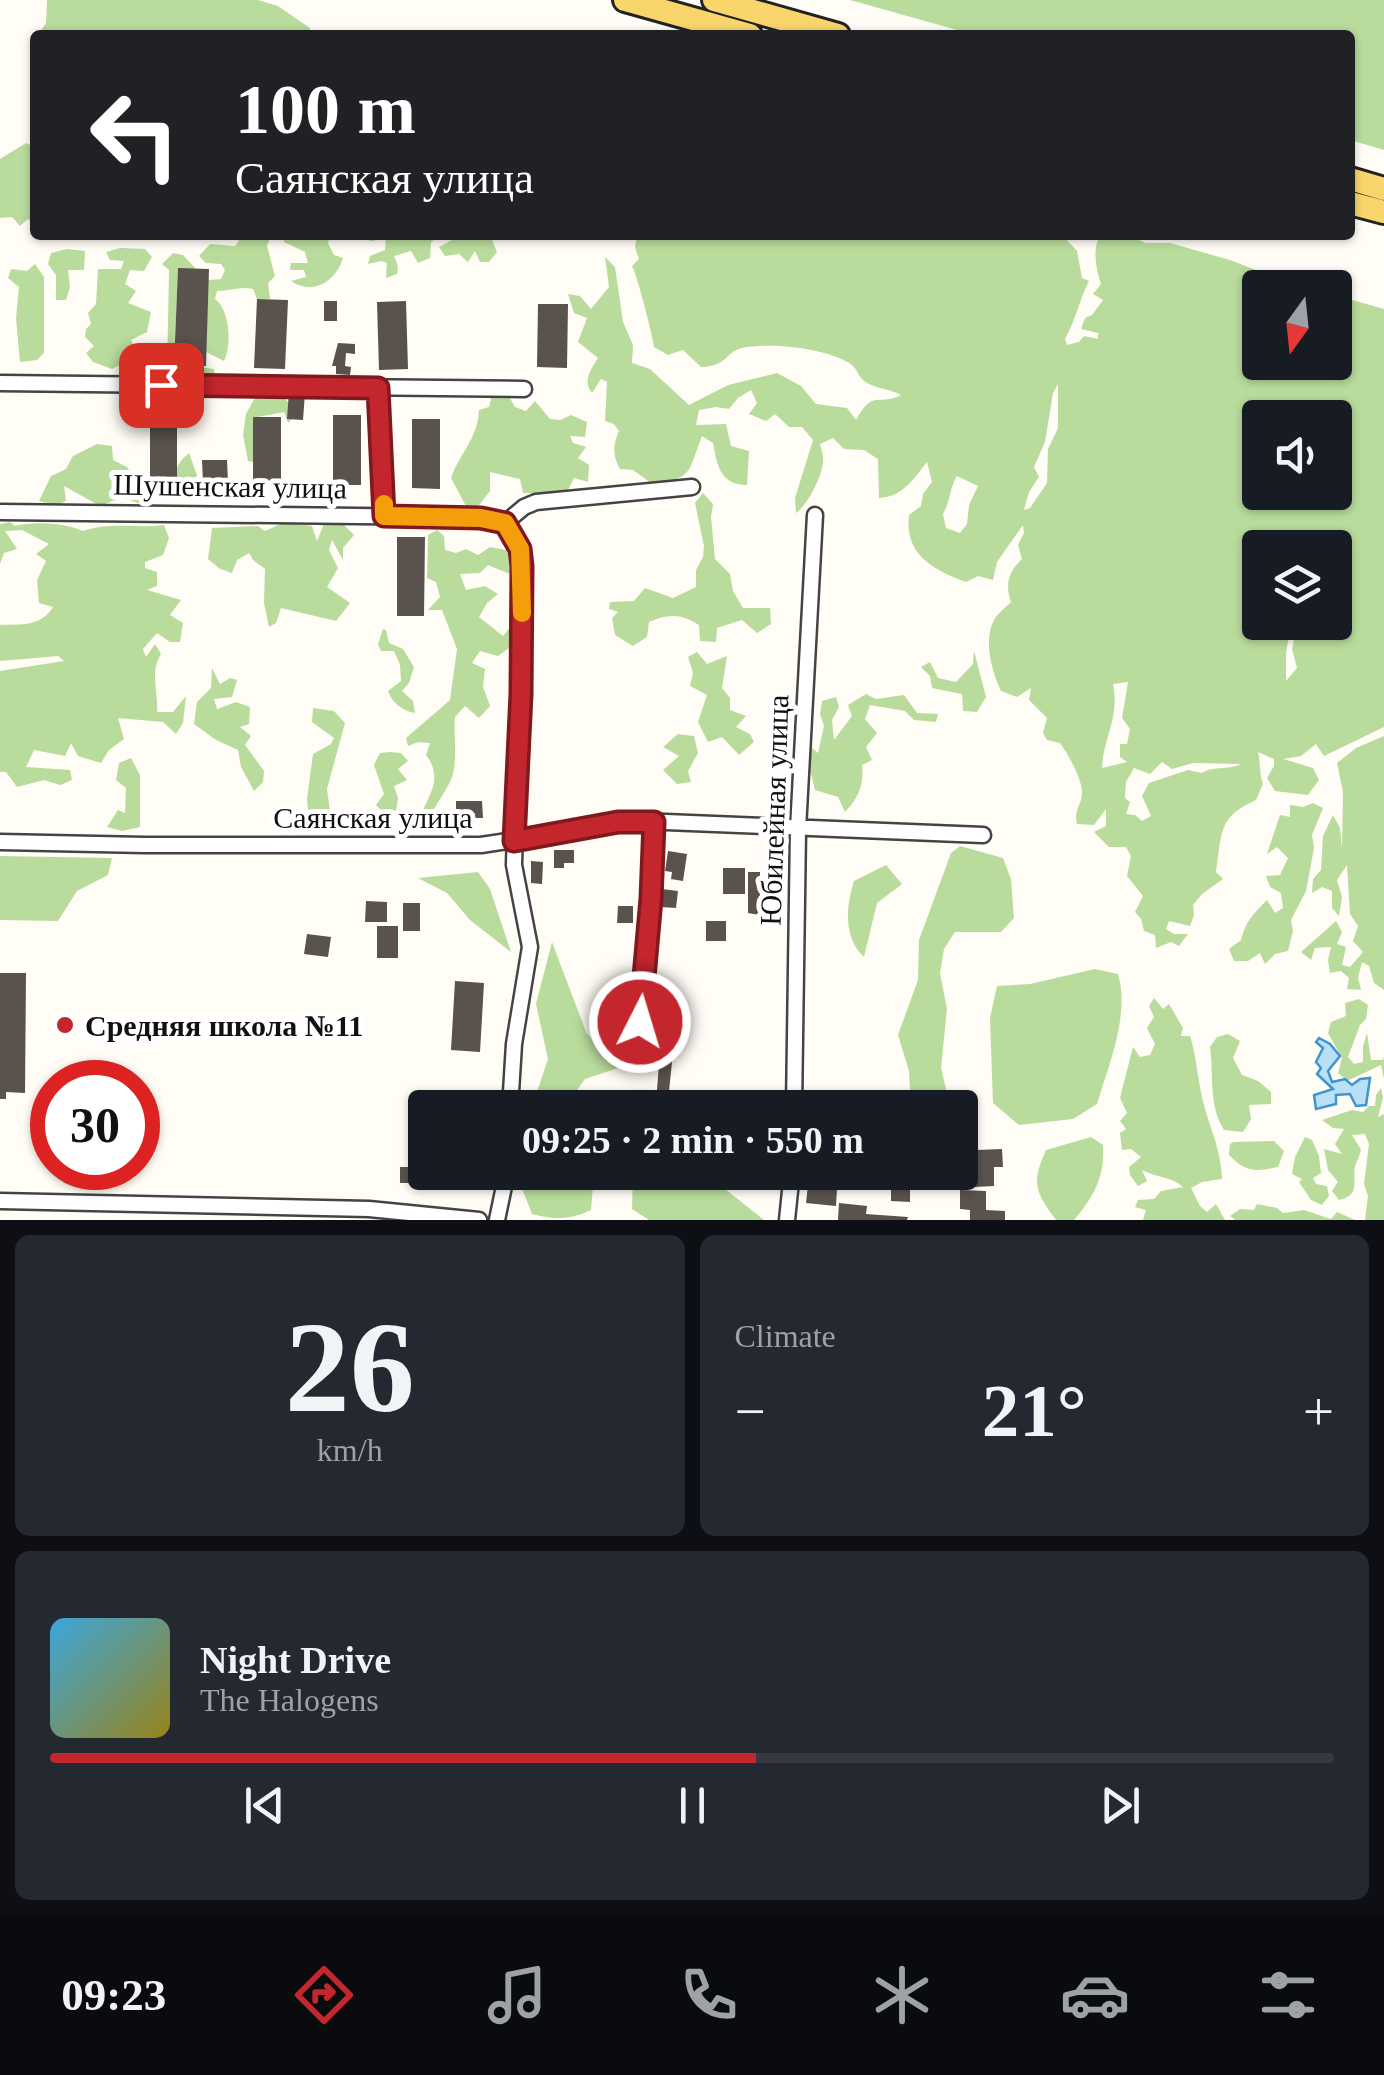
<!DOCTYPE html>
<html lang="en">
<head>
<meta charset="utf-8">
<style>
  body { margin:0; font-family:Georgia,serif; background:#242831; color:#f1f3f6; height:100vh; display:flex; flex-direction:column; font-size:38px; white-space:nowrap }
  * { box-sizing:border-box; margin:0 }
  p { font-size:32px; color:#9ea1a6 }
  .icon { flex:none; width:55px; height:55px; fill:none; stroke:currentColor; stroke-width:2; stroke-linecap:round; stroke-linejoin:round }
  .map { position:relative; height:1220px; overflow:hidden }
  .panel { display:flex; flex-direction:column; gap:15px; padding:15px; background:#0d0f14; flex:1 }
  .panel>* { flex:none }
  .banner { position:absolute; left:30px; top:30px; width:1325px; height:210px; border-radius:10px; box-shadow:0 2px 8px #0004; background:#202124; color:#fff; overflow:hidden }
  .needle { width:65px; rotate:195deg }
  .fabs { position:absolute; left:1242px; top:270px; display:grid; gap:20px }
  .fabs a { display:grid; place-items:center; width:110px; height:110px; border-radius:10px; background:#171b24; box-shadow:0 2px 8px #0004; font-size:50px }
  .speed { position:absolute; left:30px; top:1060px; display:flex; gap:20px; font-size:50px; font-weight:700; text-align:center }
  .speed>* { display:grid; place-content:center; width:130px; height:130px; border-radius:50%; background:#171b24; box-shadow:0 2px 8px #0004; line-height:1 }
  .speed .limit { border:15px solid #d22; background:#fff; color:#111 }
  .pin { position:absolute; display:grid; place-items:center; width:85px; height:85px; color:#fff; margin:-42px; border-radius:20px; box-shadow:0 5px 15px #0006 }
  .me { position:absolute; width:110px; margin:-55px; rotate:5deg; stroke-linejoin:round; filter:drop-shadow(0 0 8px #0008) }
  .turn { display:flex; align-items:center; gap:35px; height:210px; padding:0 40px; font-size:45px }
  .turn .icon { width:130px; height:130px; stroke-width:2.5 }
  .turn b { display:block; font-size:70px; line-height:85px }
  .big { font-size:75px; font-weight:800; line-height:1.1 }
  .panel .widget { flex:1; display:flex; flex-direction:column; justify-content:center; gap:15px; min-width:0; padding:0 35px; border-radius:15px; background:#242831 }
  .panel .dial { align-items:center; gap:0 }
  .dial b { font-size:130px; line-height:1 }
  .song { display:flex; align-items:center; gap:30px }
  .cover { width:120px; height:120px; border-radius:15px; background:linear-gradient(135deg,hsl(200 70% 55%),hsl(50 70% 35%)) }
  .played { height:10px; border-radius:5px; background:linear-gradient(90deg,#c4262e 55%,#363941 55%) }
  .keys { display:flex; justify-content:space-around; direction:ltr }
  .heat { display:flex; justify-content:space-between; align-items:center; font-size:55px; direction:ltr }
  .panel .tiles { flex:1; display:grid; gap:15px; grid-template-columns:1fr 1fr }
  .widget:last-child { grid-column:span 2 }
  .trip { position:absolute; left:408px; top:1090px; width:570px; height:100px; border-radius:10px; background:#171b24; box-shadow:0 2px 8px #0004; font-weight:800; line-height:100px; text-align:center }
  .tab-bar { display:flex; height:160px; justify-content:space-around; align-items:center; background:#090b0e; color:#9ea1a6 }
  .tab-bar .icon { width:70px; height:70px }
  .tab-bar .current { color:#c4262e }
  .tab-bar b { font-size:45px; color:#f1f3f6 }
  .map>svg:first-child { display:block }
</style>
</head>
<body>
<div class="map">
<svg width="1384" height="1220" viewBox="0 0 1384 1220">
  <rect width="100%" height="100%" fill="#fffdf5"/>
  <path fill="#b9dc9c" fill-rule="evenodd" d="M47,0H258L278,6L310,28L309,35H38L46,23Z
    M850,0H1384V150L1350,140V35H975Z
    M26,143L34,147L35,154V225L28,219L20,226L12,217L0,218V159Z
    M243,235H271L267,246L275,276L268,283L270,299H257L253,289C240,286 230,291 217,291L215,299C230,310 232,345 224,361L206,352L208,280L221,279L225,270L221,264L206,263L199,256L210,244L235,246Z
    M285,235H330L328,243L334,255L343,258C336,281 313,296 291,281L306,277L304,270H290L291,263H308L305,252L284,242Z
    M343,235H441L431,242L430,258L418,263L411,251L394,256L398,266L397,274L386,278L387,263L381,261L368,264L370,256L385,250L386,238L372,241Z
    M448,235H490L497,252L489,262H480L475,251L468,262L459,254L445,256L439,247L452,240Z
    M637,235H811L812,238L820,235H1062L1077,251L1082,278L1089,281C1079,300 1076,320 1065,339L1067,345L1079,342L1084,336L1098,339V333L1081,329L1085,318L1092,315L1103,300L1093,294L1101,284C1096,268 1092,250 1100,235H1130L1145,243H1170L1230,260L1300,287L1260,288V362H1335V295L1384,309V727L1324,756L1316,744L1301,756L1283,759L1313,768L1319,780L1308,795L1275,791L1267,778L1274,766V759L1258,752C1261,764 1259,774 1263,784L1256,800C1217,817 1222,834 1216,872L1223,879L1202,894L1193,905L1194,915L1190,926L1169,921L1166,929L1174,934H1188L1179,946L1171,942L1156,948L1155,935L1144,931L1141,919L1135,912L1143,896L1127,876L1131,856L1126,847H1109L1094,832L1106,826V809L1094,825L1077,824C1073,810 1083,804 1082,791C1081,777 1068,754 1060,743L1047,740L1043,733L1047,718L1029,700L1031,688L1017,697L1001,691C992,672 983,641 994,620C997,614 1006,607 1011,602C1005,585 1008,572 1022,559L1018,545L1024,533L1023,525L997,562L993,580L978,576L966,582C934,570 904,555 909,515L921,506L923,494L932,482L927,462C914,478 903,497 879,498L878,459L864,450L844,449L833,438L820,444C821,450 824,455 823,461C823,475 807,506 796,513L795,498L813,440L802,427H789L775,414L766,421L749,414L757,403L751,390L738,398L729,409L716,407L699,410L696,425L726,424L731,446L749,451L747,485C720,485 717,465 713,443L702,436C688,471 694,480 651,483L633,470L620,469C612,455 613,445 619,431L614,424L605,421L607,382L601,379L592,393C582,381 591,369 598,358L578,342L587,318L574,313L568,294L580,296L591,309L609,287L605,257L615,267L623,322L633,345L632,363L650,369L689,405L728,385L777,373L801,386L816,404L847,408L856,420C874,388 877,407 901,395C891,389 872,388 864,381C857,375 857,367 849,363C825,348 771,342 742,348C723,353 729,366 701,367L683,350L668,355L654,347C654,341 637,274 632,266L639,259L635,247ZM1058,384V428L1048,449L1047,483L1030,508L1024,510L1029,492L1039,477L1034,467L1045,442L1053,393ZM1260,418H1335V492H1260ZM957,476L978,486L969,505L967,524L960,533L946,528L943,514C951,500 949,489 957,476ZM1338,547L1335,551V622L1298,623L1292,649L1297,668L1286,681V653L1291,623L1260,622V548ZM1128,682L1122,718L1130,729L1127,744H1120V757L1127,762L1102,768C1103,738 1120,718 1113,684ZM1162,762L1172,769L1193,763L1241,764C1227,771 1215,765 1202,773L1188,770L1149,783L1142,796L1151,816L1142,821L1135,815L1126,814L1130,802L1125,798L1126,782L1134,768L1150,774Z
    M120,248L145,249L152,257L144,271L130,270L125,284L136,291L128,303L151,312L147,332L131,340L145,367L139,371L126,362L112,369L93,362L86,353L94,346L85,337L86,329L91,324L88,313L96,304L98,269H121L124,261L110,260L106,252Z
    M67,249L85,251L84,270H68L70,287L66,300H56V275L48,264L51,253Z
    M173,253L183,255L196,269H178L174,364L214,369L216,380L178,381L167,372L169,270L162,264Z
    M35,264L44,277V353L37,360L20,362L16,318L19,287L8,278L11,269L27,271Z
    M258,392L282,393L296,415L288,423L284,412L253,418V462L248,461L243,435L246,414Z
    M507,393L515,407L526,411L535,401L550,419L560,420L571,415L587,422L585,437L570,436L573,443L586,447L578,458L589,465L588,482L574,478L566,494L523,493L520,479L490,472V491L477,508H467L451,478C460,453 478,438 479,410L489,407L492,395Z
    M97,444L112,446L113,460L127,467L134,477H145L150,489L176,488C172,473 177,463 189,453L197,475L190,497L178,501L154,497L146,506L122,497L100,506L64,486L66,501L56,505L39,501L51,476L66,469L73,456Z
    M703,493L713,504L711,517L715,559L730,574L733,591L743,608H770L771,624L757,633L742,620L717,628L716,642L700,641L699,625C682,614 668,613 649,622L647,637L633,646L615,635L612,618L618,612L609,609L610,602L634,601L645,588L673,598L696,587V570L703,557L704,546L695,503Z
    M10,522L15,526C33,521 66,523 83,531C111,521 136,529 164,525L169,538L163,555L145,562V568L157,572V586L147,590L181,600L170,615L183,623L180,642H170L157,633L143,649L146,657L155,644L161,654C149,674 159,691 157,712H173L186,696L183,723L176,734L163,722L118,718L124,739L109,750L101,763L78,756L71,743L65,756L34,750L26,767L70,770L72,780L60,785L44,780L17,787L6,772H0V671L64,661L58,656L0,661V625C21,624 41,627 53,607L39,603L37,580L46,561L36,554L49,544L22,530L5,531L17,549L4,553L0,564V524Z
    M285,522L312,526L317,541L324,524H343L354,535L343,548V560L332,540L329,550L338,568L327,587L350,603L336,621L281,608L276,623L269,627L264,603L265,569L253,560L249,553L237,560L232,573L220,569L208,559L212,528L258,526L265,531Z
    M437,530L444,536L445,550L456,553L466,549L478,555L490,547L506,550L514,564L510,574L488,565L480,573L460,574L466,590L485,586L498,594L487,603L479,617L503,636L510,627L516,643L498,656L480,651L472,663L485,669L483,687L490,706L479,718L465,706L455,717C453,736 459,764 450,782C442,797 433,808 427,825L423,810C433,789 441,775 426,755L430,743L418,742L408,746L406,738L450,700L457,649L442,610H428L440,597L436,582L427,578L428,535Z
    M383,629L386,630L389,643L403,649L414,667L409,683L402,691L413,701L415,713C403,711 392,703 388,691L401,681L400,665L394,651H381L378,644Z
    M974,651L986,697L977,712L963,711L962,694L932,688L930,676L921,667L930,662L938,678L956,682L973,664Z
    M697,652L707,664L727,656L722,688L730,698V710L746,716L736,727L750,734L754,742L739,755L722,737L708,742L698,722L707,695L690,686L693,673L688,657Z
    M212,668L220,684L230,678L237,680L232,697L214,699L217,709L236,702L250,707L249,724L240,727L251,736L245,745L264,771L263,782L254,791L241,767L238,750L216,740L194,724L197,702L211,688Z
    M866,694L876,699L904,695L917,713L938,714L936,722L914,720L905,711L870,705L865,719L877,733L866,747L872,760L862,765C864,785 859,797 845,812L838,797L815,790L809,765L812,748L818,753L824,726L820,714L822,701L836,697L839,707L832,720L834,740L852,716L848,705Z
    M313,708L334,711L345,723L327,789L330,811L320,826L309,821L307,799L313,754L331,744L334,738L312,722Z
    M678,734L694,736L698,753L688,771L691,782L677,784L663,770L679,756L663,747Z
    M1384,736V990L1374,983L1369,966L1362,962L1358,978L1361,990L1347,989L1349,978L1341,971L1330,973L1328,960L1331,947L1315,948L1311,960L1301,952L1336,921L1342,932L1337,944L1346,947L1342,965L1350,967L1363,952L1353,941L1358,926L1350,914L1347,865L1337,880L1342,897L1339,916L1332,908V891L1322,887L1312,893L1313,879L1321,870L1323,836L1333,815L1340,828L1342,849L1343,792L1337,763L1356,748Z
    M390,752L401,753L408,761L398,769L407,780L394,786L398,798L396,813L385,814L376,805L384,794L374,765L380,753Z
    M131,758L140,775V827L122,831L107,827L118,810L125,813L126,788L116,780L119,763Z
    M1313,803L1323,808L1312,835L1314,848L1306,891L1291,920L1293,931L1288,951L1275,954L1265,964L1260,953L1248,961H1234L1229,949L1241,940C1245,922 1254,913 1267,900L1275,913L1283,908L1281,893L1270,887L1266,876L1280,875L1288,858L1277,847L1267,854L1280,815L1290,817V805L1303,807Z
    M960,846L1003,858L1011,879L1014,918L1001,932H955L944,949L940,973L947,1009L941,1068L949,1101L941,1107H911L909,1071L898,1035L918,980L919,940L951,853Z
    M0,856L112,858L108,875L77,891L58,921L0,920Z
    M886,865L902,884L877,903L864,957C843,938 846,906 854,881Z
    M478,872L490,889L511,952L470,920L447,893L418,878Z
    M552,942L586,1032L618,1068L585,1079L565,1107H532L548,1059L536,1004Z
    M1095,969L1118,974C1130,1015 1109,1064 1097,1104L1073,1119L1019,1125L993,1103L990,1018L997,986L1030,984Z
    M1154,998L1163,1009L1169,1004L1183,1028L1181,1036H1190C1196,1055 1197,1073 1201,1092C1207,1124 1221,1145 1222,1179L1202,1182L1191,1188L1200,1206L1207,1212L1216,1204L1225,1220H1143L1146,1210L1135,1207L1138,1200L1154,1199L1161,1191L1183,1187C1171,1176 1157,1178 1142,1170L1147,1181L1138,1186L1130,1175L1129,1167L1141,1157L1131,1149L1122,1150L1120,1133L1126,1129L1120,1121L1127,1113L1120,1098L1133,1047L1140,1057L1150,1055L1155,1044L1147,1028L1154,1017L1149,1006Z
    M1359,999L1368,1005L1366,1019L1360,1025L1348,1057L1354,1064L1363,1062V1046L1367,1033L1371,1060H1383L1384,1057V1079L1381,1065L1347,1081L1338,1073L1342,1058L1328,1033L1331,1022L1346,1016L1345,1003Z
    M1228,1034L1240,1041L1233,1058L1242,1075L1258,1081L1271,1092V1104L1249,1105L1251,1119L1243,1132L1224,1130C1208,1105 1214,1075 1210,1047L1217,1037Z
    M1381,1088L1383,1098L1378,1117L1384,1114V1220H1365L1368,1196L1364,1184L1369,1144L1365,1134L1352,1135L1361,1150C1360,1155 1357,1160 1355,1166C1352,1182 1361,1195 1339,1200L1332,1191L1338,1182L1328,1170L1324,1149L1342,1154L1335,1144L1344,1129L1333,1128L1322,1120L1352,1110L1363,1112L1369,1106H1375L1376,1095Z
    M1091,1137L1103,1145C1105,1177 1094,1196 1074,1220H1056C1035,1191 1031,1184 1046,1150Z
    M1305,1137L1312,1140L1319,1156L1321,1173L1313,1178L1316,1184L1327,1186L1329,1196L1322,1205L1311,1200L1299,1182L1302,1179L1292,1174L1295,1157Z
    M1274,1141L1284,1151L1278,1167C1255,1172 1245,1172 1229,1155L1230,1144L1233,1142Z
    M520,1173H594L591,1210C569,1220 555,1220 532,1214L519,1181Z
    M633,1173H705L764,1220H649L632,1209Z
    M1257,1204L1277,1208L1283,1213L1304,1210L1331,1219L1337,1212L1355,1220H1235L1230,1216L1240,1209L1254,1210Z"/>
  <path fill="#b9e0f7" stroke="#3f96cf" stroke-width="2.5" d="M1319,1038L1330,1044L1340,1056L1328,1071L1332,1082L1345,1079L1352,1085L1360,1079L1370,1078L1366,1105L1356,1106L1350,1094L1336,1095V1104L1316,1109L1314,1095L1333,1089L1317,1074L1321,1068L1316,1062L1323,1048L1316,1042Z"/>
  <path fill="#5a524d" d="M178,268L209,269L206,366L174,365Z
    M257,299L288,300L285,369L254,368Z
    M324,301H337V321H324Z
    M406,301L408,369L379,370L377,302Z
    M538,304H568L567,368L537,367Z
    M338,343L355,344V354L346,353L345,366L351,367L350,375L336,374V366H332Z
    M289,391L305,393L303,420L287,419Z
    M333,415H361V485H333Z
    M253,417H281V487H253Z
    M150,418H177V488L150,487Z
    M412,419H440V489L412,488Z
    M202,460H227L228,482L203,483Z
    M397,537H425L424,616H397Z
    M456,801H482L483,818H456Z
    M554,850H574V863H564V868H554Z
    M668,851L687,854L683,881L671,879L672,872L665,871Z
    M531,861L543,862L542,884L531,883Z
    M723,868H745V894H723Z
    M748,872H760V910H781V921H765V916L748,913Z
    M662,889L678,891L676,908L660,907Z
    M366,901L387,902V922H365Z
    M403,903H420V931H403Z
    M618,906H633V923H617Z
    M706,921H726V941H706Z
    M377,926H398V958H377Z
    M307,934L331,937L328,957L304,954Z
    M0,973H26L25,1093L6,1092V1099H0Z
    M455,981L484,983L480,1052L451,1050Z
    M660,1051L673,1053L669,1091L657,1090Z
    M1002,1149L1003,1167H994V1186L974,1187L977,1150Z
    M400,1167H419V1183H400Z
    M891,1183L910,1184V1202L891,1201Z
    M808,1185L837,1188L836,1206L806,1203Z
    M960,1190L986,1191V1210L1005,1211V1220H970V1210L960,1209Z
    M839,1203L867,1206L866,1214L908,1217L907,1220H838Z"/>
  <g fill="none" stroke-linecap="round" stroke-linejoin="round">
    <defs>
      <path id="street" d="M0,383L524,389
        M378,387L384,516
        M0,512L442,517L505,523
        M505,523L520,549L522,566L514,865L530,947L514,1044L510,1108
        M505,523L524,507L536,502L692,487
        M654,821L651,899L640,1022L644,1029L666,1031
        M0,842L145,845H481L641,821L983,835
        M794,1108L798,829L815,515
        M0,1201L369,1209L479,1220
        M497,1220L507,1172
        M787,1220L792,1172"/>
      <path id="primary" d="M625,0L750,35
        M714,0L838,35
        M1350,179L1384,189
        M1350,203L1384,212"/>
    </defs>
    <use href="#street" stroke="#444" stroke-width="19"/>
    <use href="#primary" stroke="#222" stroke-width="28"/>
    <use href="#street" stroke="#fff" stroke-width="14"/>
    <use href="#primary" stroke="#f9d66b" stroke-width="22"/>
  </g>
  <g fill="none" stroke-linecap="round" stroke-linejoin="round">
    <defs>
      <path id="route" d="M161,385L378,388L384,516L481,518L505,523L520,549L522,566L521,694L514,841L618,822H654L651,899L640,1022"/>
    </defs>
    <use href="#route" stroke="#7f191e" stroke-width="25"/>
    <use href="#route" stroke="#c4262e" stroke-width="18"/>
    <path stroke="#f59e0b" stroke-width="18" d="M384,504V516L481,518L505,523L520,549L522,613"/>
  </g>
  <circle fill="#c4262e" stroke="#fff" stroke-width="4" cx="65" cy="1025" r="10"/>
  <g text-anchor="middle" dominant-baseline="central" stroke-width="10" stroke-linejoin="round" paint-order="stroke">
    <g font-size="30" fill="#111" stroke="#fff">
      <text transform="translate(230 486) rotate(1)">Шушенская улица</text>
      <text transform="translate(774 810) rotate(-88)">Юбилейная улица</text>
      <text x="373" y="817">Саянская улица</text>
    </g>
    <g font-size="30" font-weight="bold" fill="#111" stroke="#fff" text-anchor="start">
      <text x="85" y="1025">Средняя школа №11</text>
    </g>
  </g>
</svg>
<div class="fabs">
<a><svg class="needle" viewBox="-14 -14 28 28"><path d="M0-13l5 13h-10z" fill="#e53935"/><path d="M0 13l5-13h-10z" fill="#9ea1a6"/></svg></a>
<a><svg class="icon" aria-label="sound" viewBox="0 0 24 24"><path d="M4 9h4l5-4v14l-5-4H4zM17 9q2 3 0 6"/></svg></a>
<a><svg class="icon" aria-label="layers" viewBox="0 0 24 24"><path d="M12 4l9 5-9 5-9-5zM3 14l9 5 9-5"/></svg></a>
</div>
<div class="speed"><div class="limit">30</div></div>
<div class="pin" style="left:161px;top:385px;background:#d93025"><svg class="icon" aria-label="arrive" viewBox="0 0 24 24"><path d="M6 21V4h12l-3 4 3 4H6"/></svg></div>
<svg class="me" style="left:640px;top:1022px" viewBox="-20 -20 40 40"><circle r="17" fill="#c4262e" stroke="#fff" stroke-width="3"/><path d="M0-11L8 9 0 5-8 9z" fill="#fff"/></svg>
<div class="trip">09:25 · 2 min · 550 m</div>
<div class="banner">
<div class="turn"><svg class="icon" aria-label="left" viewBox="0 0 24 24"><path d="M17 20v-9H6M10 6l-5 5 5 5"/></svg><div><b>100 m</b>Саянская улица</div></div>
</div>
</div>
<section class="panel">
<div class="tiles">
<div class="widget dial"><b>26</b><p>km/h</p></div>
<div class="widget"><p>Climate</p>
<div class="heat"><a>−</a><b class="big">21°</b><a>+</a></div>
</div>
<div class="widget">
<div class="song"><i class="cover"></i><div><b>Night Drive</b><p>The Halogens</p></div></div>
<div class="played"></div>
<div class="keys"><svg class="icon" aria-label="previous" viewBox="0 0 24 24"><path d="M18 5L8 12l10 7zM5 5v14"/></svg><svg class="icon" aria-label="pause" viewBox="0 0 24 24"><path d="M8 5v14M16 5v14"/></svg><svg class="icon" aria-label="next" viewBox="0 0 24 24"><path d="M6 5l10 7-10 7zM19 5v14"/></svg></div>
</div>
</div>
</section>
<nav class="tab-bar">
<b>09:23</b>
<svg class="icon current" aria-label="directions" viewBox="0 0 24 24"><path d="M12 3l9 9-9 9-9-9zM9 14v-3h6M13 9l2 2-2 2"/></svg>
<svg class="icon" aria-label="music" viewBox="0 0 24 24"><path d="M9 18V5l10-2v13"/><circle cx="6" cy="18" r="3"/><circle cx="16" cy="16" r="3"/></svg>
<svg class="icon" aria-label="phone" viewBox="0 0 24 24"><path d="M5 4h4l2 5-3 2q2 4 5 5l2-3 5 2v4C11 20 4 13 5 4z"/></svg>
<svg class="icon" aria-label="climate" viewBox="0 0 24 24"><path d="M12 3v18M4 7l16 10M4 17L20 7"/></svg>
<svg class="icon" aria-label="car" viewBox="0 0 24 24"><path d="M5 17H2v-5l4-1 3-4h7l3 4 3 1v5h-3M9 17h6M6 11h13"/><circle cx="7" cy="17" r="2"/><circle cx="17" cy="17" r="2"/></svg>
<svg class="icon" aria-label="filters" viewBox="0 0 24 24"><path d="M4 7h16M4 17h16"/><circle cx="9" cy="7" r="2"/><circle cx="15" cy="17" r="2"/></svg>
</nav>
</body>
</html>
